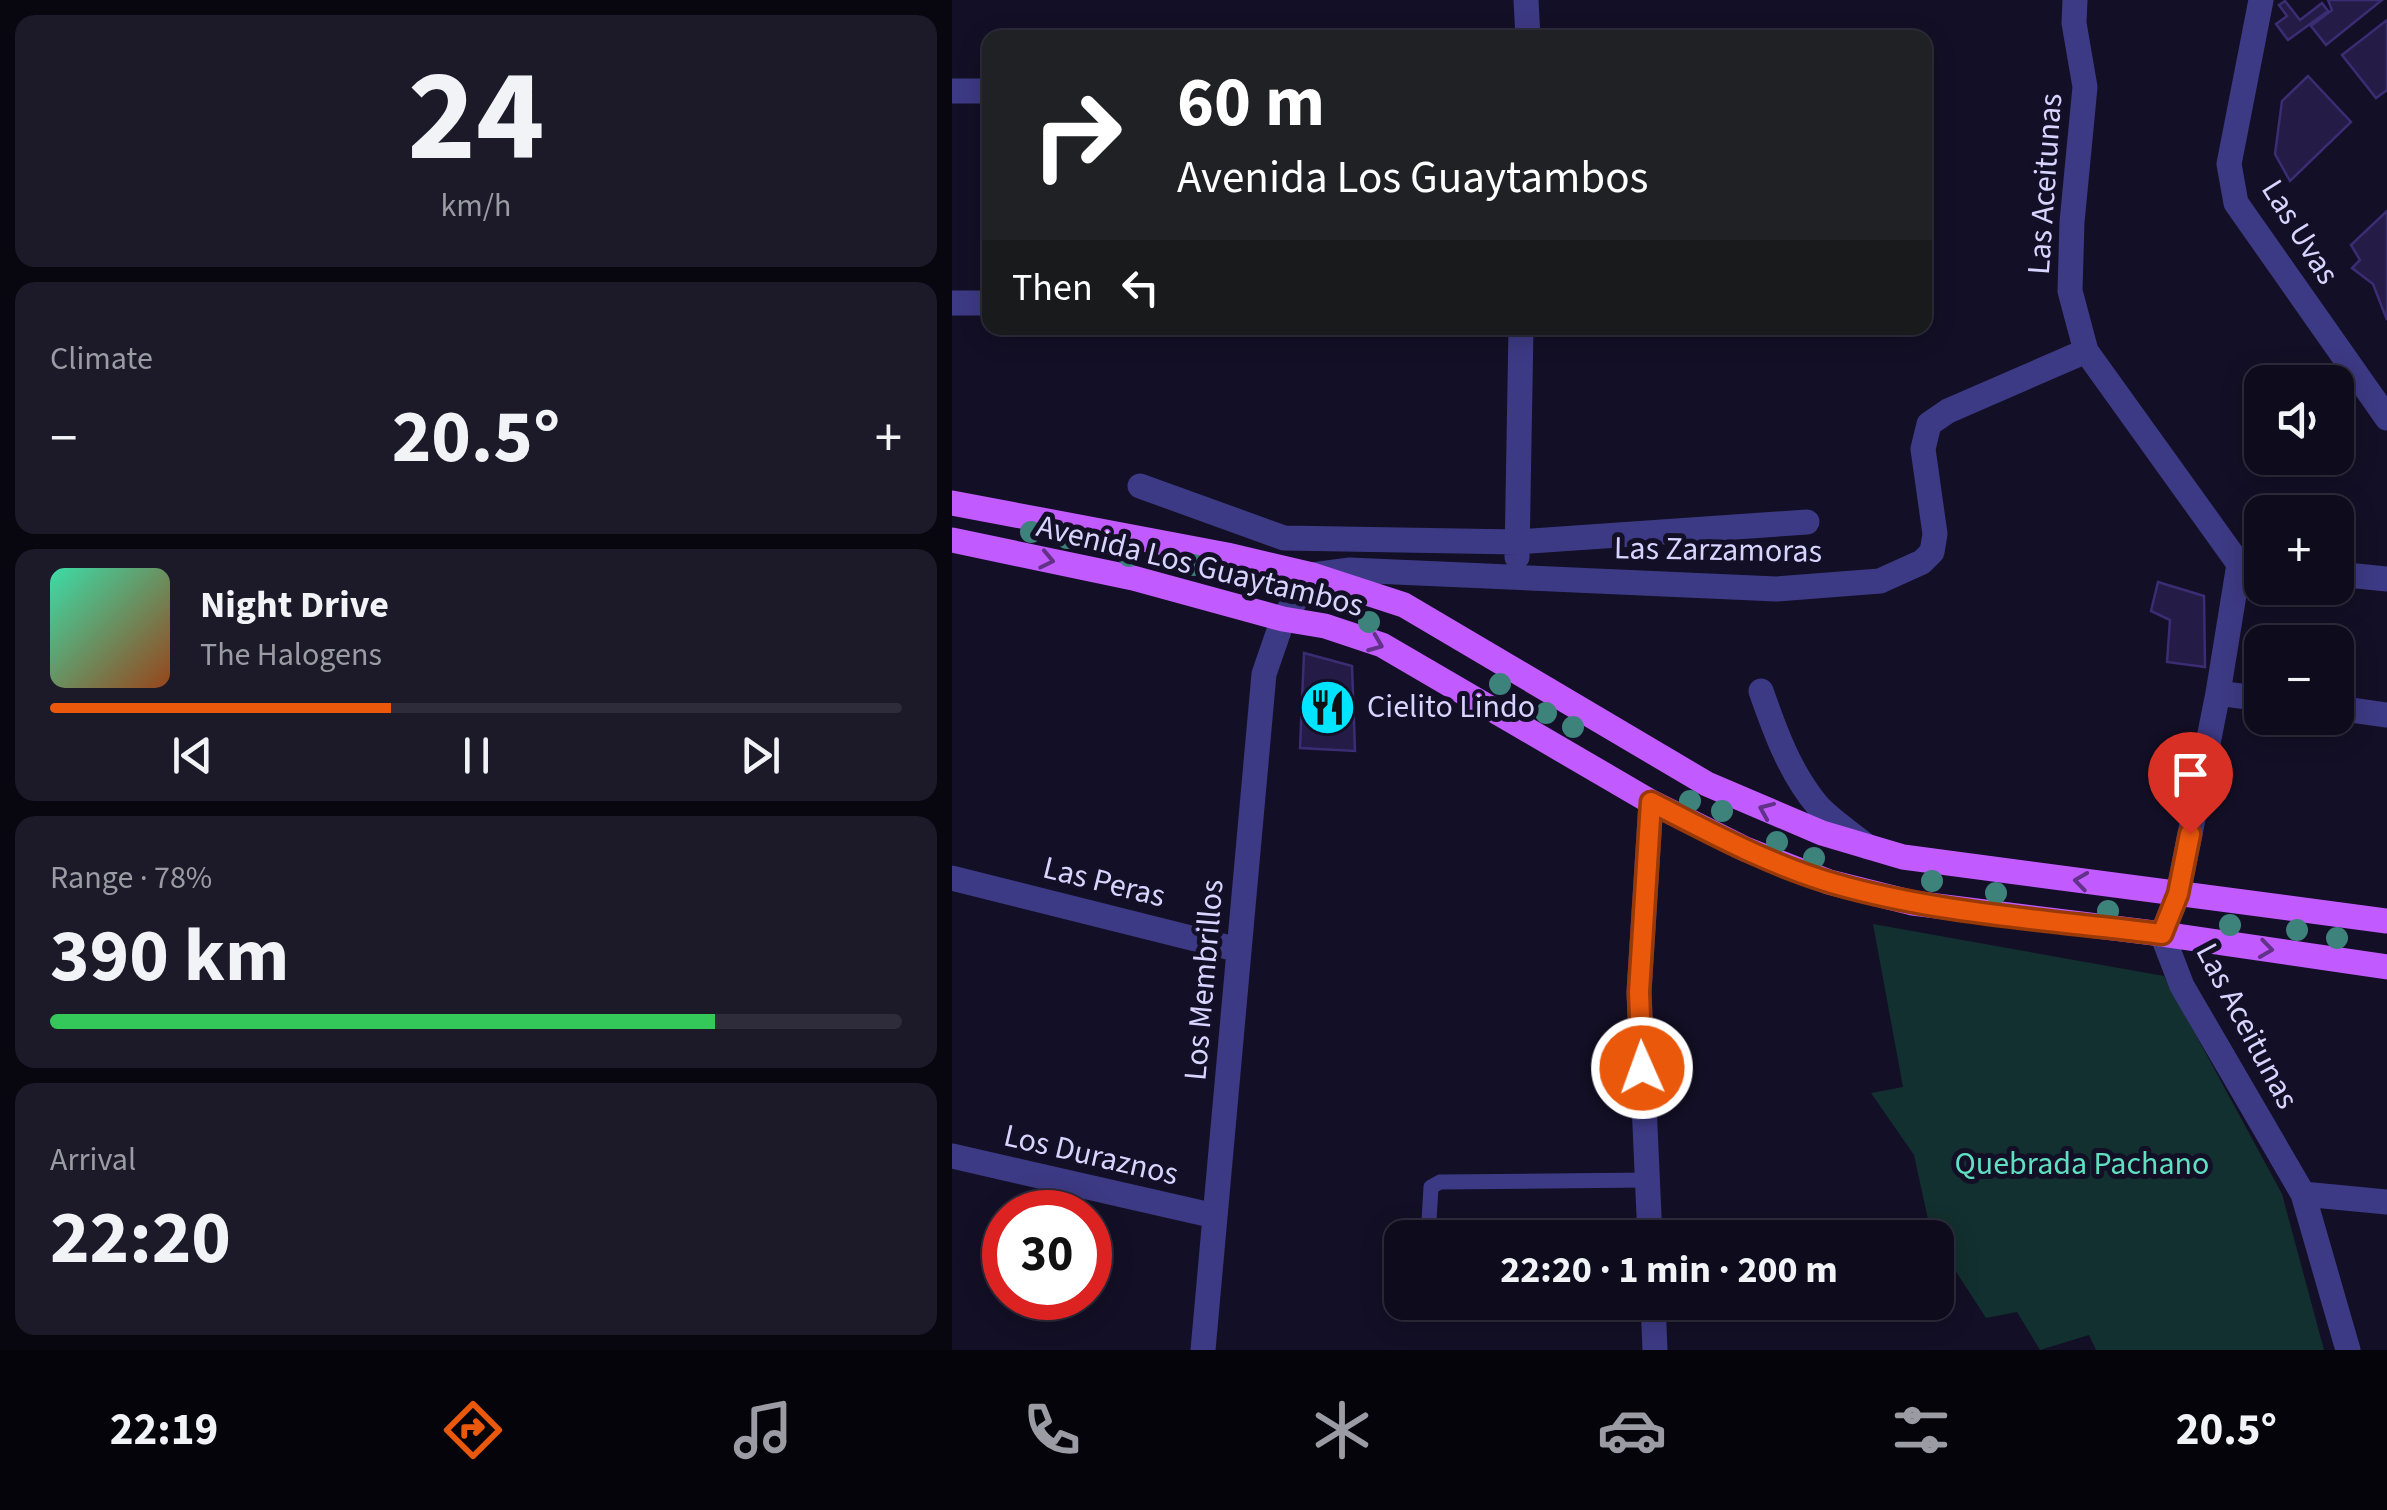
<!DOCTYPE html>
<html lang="en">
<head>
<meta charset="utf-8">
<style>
  body { margin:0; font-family:"Source Sans 3",sans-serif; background:#1c1929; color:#f1f3f6; height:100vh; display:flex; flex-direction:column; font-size:38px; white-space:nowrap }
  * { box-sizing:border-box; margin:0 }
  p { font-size:32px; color:#9b9ba3 }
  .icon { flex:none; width:55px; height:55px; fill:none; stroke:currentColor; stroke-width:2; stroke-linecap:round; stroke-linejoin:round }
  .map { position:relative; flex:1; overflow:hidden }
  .sheet { display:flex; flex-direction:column; gap:15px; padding:15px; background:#08060f; width:952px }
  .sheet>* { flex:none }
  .hud { position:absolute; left:30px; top:30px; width:950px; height:305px; border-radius:20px; box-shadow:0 5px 25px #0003,0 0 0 2px #2e2b3b; background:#202124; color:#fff; overflow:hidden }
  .controls { position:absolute; left:1292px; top:365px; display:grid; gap:20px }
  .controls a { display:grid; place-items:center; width:110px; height:110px; border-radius:20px; background:#0e0b1c; box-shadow:0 5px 25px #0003,0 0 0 2px #2e2b3b; font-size:50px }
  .speed { position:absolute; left:30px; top:1190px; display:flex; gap:20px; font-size:50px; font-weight:700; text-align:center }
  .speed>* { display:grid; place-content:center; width:130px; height:130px; border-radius:50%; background:#0e0b1c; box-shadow:0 5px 25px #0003,0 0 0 2px #2e2b3b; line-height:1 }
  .speed .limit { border:15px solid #d22; background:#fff; color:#111 }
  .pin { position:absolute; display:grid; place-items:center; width:85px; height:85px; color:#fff; margin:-102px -42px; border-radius:50% 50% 50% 0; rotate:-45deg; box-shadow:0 0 10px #0007 }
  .pin .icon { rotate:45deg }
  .me { position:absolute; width:110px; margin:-55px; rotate:358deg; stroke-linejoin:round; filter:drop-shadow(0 0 8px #0008) }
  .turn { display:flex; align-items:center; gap:35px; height:210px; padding:0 30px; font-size:45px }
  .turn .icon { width:130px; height:130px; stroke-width:2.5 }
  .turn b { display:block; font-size:70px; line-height:85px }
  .then { display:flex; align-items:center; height:95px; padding:0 30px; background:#0003; gap:20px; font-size:38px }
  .big { font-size:75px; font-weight:700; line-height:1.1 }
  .sheet .widget { flex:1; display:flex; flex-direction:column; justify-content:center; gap:15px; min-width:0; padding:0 35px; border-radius:20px; background:#1c1929 }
  .sheet .dial { align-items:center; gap:0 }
  .dial b { font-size:130px; line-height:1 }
  .song { display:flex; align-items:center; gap:30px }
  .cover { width:120px; height:120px; border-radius:15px; background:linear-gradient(135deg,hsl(160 70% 55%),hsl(20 70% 35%)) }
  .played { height:10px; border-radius:5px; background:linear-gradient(90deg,#ea580c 40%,#2e2b3b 40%) }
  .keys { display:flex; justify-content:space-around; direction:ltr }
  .heat { display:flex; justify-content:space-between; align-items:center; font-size:55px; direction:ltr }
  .charge { height:15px; border-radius:8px; background:linear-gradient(90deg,#34c759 78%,#2e2b3b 0) }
  .trip { position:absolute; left:432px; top:1220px; width:570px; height:100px; border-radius:20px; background:#0e0b1c; box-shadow:0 5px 25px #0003,0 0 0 2px #2e2b3b; font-weight:700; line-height:100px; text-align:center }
  .menu { display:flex; height:160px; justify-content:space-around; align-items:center; background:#06040b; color:#9b9ba3 }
  .menu .icon { width:70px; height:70px }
  .menu .selected { color:#ea580c }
  .menu b { font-size:45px; color:#f1f3f6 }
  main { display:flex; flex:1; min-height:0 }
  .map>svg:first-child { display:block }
</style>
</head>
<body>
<main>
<section class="sheet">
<div class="widget dial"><b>24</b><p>km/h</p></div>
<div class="widget"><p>Climate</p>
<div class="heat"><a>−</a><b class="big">20.5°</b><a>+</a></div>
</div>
<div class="widget">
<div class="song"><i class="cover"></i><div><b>Night Drive</b><p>The Halogens</p></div></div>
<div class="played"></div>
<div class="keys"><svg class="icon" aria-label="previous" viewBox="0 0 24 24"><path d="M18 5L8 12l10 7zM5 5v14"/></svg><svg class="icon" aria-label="pause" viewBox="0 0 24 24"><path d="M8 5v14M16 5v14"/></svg><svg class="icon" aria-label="next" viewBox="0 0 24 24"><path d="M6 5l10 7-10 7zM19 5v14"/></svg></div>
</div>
<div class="widget"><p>Range · 78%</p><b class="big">390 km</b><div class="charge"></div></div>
<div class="widget"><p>Arrival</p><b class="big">22:20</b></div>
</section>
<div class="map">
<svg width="1435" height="1350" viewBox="0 0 1435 1350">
  <rect width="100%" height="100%" fill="#130f26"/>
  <path fill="#12302f" d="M921,924L1212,976L1330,1194L1372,1350H1144L1137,1335L1088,1350L1065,1312L1034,1318L979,1233L962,1155L919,1093L951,1087Z"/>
  <path fill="#241b47" stroke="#3b2d73" stroke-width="2.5" d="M1376,0H1430L1374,45L1359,26L1380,10Z
    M1333,1L1348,20L1370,3L1376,11L1336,40L1324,24L1335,16L1327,5Z
    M1435,20V90L1424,98L1390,55Z
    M1356,76L1399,122L1338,181L1323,154L1330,101Z
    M1435,211V320L1421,284L1400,268L1408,260L1399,245Z
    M1206,582L1252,596L1253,667L1215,662L1218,620L1199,611Z
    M352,653L400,666L403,751L348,748Z"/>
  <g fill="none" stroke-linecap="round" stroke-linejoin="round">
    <path stroke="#3d3a85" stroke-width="15" d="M476,1238L479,1187L488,1182L695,1180"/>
    <path stroke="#3d3a85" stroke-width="25" d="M574,0L576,38
      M1123,0L1122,23L1133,87L1120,222L1118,291L1134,351L1287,564L1266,693L1226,894L1210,934L1230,986L1351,1194L1396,1350
      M1309,0L1277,164L1284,203L1435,418
      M0,91H38
      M0,303H38
      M188,486L332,538L566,542L855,522
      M565,557L569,328
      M1385,574L1435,579
      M809,691C823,731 838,773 866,806C880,821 900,834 916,847
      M1266,693L1310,699
      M1385,708L1435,715
      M0,878L287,950
      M0,1156L263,1216
      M1351,1194L1435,1202
      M698,1238L687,992L699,802
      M701,1302L703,1350
      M251,1350L312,674L331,619L360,575L398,570L824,589L928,581L970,562L980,552L983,534L971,449L977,424L996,411L1134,351"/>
    <path stroke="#c25bff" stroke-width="25" d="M0,503L275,555L360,575L452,605L755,784L870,833L951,857L1435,921
      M0,540L181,578L331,619L373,626L430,645L699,802L793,849L877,882L961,903L1210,934L1435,967"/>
  </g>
  <g fill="#3d827b">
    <circle cx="79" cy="532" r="11"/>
    <circle cx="115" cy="538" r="11"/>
    <circle cx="177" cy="556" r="11"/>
    <circle cx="242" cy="565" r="11"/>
    <circle cx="276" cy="576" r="11"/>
    <circle cx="417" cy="622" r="11"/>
    <circle cx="548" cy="684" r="11"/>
    <circle cx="594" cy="713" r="11"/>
    <circle cx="621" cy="727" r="11"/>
    <circle cx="738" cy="801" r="11"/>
    <circle cx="770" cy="811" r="11"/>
    <circle cx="825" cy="842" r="11"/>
    <circle cx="862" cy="858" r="11"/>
    <circle cx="980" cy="881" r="11"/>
    <circle cx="1044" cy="893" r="11"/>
    <circle cx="1156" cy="911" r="11"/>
    <circle cx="1278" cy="925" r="11"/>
    <circle cx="1345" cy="930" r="11"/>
    <circle cx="1385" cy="938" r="11"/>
  </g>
  <defs><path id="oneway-chevron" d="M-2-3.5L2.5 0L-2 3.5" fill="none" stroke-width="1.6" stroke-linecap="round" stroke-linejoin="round" transform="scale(2.5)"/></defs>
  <g stroke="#623188">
    <use href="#oneway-chevron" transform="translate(95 560) rotate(12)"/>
    <use href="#oneway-chevron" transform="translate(424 644) rotate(22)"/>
    <use href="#oneway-chevron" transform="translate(814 810) rotate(-157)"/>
    <use href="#oneway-chevron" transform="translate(1129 881) rotate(-172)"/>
    <use href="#oneway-chevron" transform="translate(1314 949) rotate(8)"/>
  </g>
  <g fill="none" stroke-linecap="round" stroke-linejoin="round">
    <defs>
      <path id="route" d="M690,1068L687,992L699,802C757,832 816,864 880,883C986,914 1100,920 1210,934L1226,894L1238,834"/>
    </defs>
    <use href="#route" stroke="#983908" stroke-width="25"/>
    <use href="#route" stroke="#ea580c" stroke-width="18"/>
  </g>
  <defs>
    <symbol id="restaurant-disc" viewBox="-11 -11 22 22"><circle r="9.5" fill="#00e5ff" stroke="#130f26"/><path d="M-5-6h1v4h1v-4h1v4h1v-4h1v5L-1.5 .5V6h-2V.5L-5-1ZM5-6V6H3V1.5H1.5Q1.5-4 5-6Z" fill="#111"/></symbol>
  </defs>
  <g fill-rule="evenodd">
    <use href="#restaurant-disc" x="344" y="676" width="63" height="63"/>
  </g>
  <g text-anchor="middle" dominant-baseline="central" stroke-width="10" stroke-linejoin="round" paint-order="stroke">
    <g font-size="32" fill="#d9d4ff" stroke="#130f26">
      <text transform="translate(1093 184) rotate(-86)">Las Aceitunas</text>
      <text transform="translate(1348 232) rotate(58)">Las Uvas</text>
      <text transform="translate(766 550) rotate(1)">Las Zarzamoras</text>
      <text transform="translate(248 566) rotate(14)">Avenida Los Guaytambos</text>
      <text transform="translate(152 882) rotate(14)">Las Peras</text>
      <text transform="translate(252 980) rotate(-85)">Los Membrillos</text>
      <text transform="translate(1295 1026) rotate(62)">Las Aceitunas</text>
      <text transform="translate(139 1155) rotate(13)">Los Duraznos</text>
    </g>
    <g font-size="32" fill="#d9d4ff" stroke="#130f26" text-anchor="start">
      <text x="415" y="707">Cielito Lindo</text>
    </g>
    <g font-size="32" fill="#5fe0c0" stroke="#130f26">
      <text x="1130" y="1164">Quebrada Pachano</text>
    </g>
  </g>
</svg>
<div class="controls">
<a><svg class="icon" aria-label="sound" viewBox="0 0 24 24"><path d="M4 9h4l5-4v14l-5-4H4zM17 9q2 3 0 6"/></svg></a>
<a>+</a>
<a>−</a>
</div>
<div class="speed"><div class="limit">30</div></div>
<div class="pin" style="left:1238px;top:834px;background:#d93025"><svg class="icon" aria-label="arrive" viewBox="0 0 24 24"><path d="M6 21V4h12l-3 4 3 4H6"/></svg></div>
<svg class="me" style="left:690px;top:1068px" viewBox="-20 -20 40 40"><circle r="17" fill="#ea580c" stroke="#fff" stroke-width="3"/><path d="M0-11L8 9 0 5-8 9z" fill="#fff"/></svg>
<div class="trip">22:20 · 1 min · 200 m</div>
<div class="hud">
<div class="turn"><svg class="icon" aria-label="right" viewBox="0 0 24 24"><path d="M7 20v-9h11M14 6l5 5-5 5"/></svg><div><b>60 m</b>Avenida Los Guaytambos</div></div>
<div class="then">Then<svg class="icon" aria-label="left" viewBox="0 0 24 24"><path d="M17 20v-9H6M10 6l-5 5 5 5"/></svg></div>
</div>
</div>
</main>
<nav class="menu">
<b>22:19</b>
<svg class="icon selected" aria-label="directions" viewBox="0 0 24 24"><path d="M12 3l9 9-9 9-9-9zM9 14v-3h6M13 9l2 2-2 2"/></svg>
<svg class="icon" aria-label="music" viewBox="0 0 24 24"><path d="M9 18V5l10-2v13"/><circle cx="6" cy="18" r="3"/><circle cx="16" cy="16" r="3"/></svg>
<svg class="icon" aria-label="phone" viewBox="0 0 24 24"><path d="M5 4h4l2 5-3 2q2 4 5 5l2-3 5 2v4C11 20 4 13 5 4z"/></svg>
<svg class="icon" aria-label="climate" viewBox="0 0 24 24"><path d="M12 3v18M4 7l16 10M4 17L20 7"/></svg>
<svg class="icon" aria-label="car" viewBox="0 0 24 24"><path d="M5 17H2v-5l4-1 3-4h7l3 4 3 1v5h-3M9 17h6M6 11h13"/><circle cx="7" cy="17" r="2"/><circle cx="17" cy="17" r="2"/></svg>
<svg class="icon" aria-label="filters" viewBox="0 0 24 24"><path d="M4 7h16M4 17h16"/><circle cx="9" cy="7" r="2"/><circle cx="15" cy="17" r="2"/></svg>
<b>20.5°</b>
</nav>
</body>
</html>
